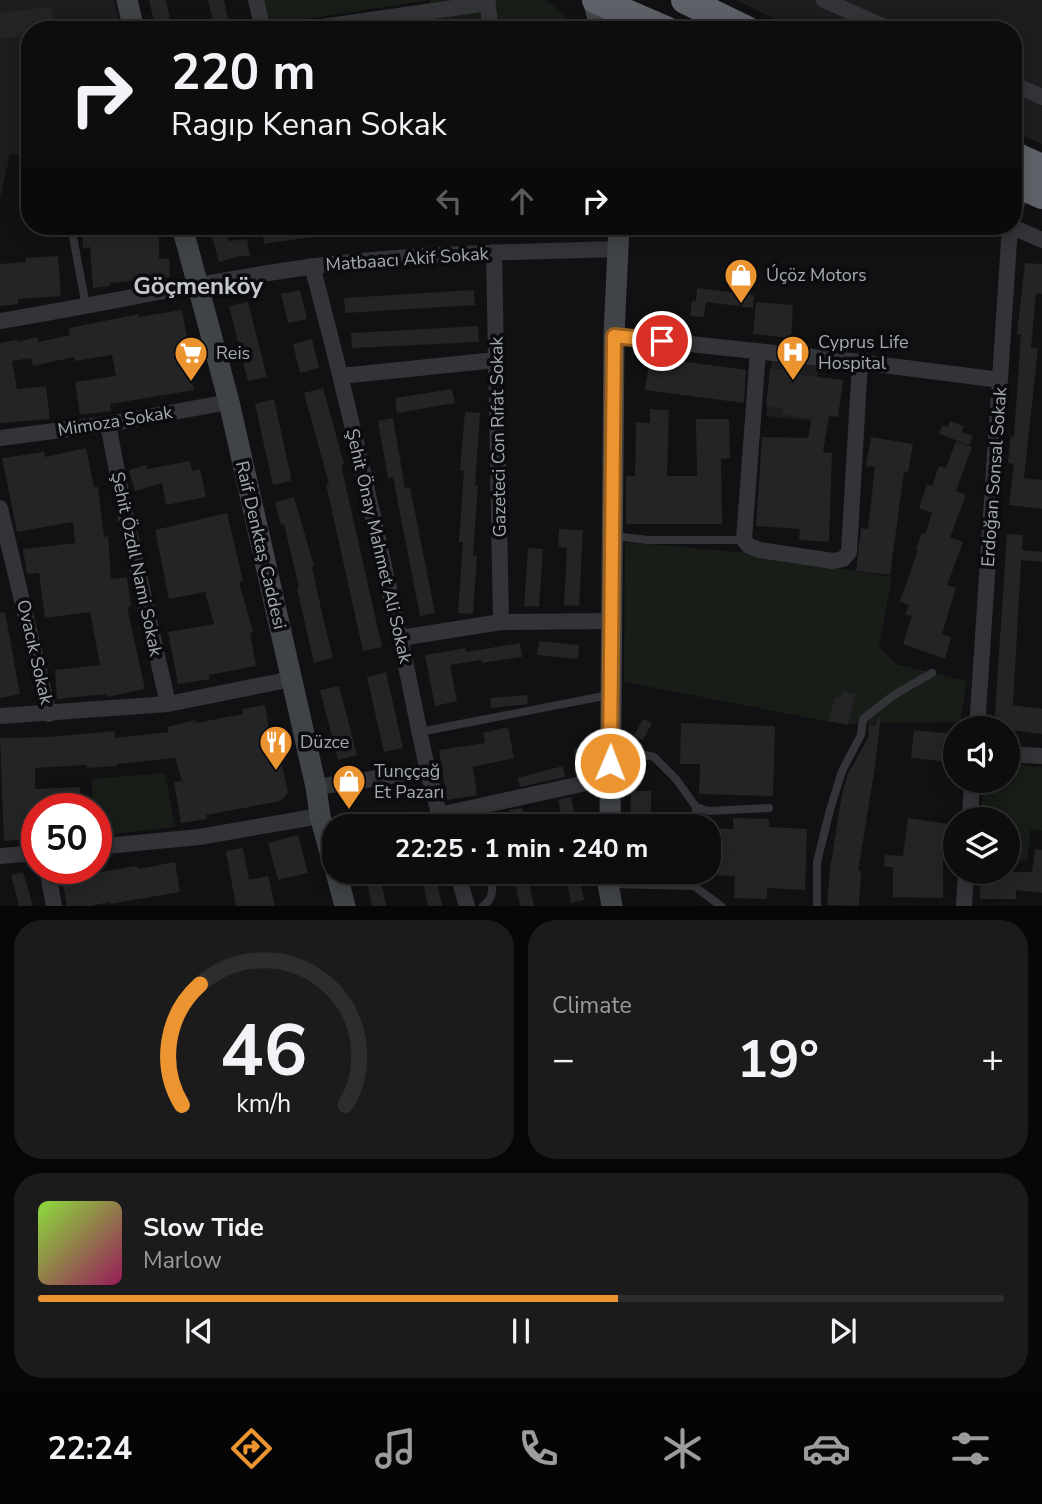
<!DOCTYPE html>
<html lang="en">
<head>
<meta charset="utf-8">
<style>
  body { margin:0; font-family:"Nunito Sans",sans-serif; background:#1b1b1c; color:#f1f3f6; height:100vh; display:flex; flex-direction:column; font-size:26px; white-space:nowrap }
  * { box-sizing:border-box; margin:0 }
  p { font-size:23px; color:#9a9c9e }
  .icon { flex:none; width:38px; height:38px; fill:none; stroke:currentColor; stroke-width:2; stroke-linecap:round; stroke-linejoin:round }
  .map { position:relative; height:906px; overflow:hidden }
  .drawer { display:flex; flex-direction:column; gap:14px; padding:14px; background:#070708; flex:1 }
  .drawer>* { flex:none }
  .guide { position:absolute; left:21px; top:21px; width:1001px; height:214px; border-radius:28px; box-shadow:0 4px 18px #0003,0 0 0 2px #2d2d2e; background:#0d0d0e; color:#f1f3f6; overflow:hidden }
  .tools { position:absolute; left:943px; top:716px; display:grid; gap:14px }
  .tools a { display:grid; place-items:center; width:77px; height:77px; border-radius:50%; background:#0d0d0e; box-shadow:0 4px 18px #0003,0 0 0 2px #2d2d2e; font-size:35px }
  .speed { position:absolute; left:21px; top:793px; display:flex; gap:14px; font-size:35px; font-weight:700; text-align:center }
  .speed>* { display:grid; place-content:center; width:91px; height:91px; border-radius:50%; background:#0d0d0e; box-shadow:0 4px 18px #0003,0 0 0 2px #2d2d2e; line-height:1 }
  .speed .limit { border:10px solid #d22; background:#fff; color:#111 }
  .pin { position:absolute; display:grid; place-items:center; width:60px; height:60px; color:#fff; margin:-30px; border:4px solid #fff; border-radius:50%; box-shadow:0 2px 7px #0007 }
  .me { position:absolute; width:77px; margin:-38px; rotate:1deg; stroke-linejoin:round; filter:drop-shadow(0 0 5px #0008) }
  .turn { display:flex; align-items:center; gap:24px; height:147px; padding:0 35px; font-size:32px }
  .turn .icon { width:91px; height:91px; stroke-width:2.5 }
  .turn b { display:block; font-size:49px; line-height:60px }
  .lanes { display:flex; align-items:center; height:66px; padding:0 35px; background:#0003; justify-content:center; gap:35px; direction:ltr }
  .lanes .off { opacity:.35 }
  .big { font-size:52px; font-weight:700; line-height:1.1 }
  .drawer .tile { flex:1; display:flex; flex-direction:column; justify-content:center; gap:10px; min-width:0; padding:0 24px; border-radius:28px; background:#1b1b1c }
  .drawer .dial { align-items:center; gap:0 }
  .dial svg { height:182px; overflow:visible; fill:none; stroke:#2d2d2e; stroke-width:7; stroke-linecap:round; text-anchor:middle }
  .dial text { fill:#f1f3f6; stroke:none }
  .song { display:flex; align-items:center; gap:21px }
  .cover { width:84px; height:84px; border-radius:10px; background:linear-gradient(135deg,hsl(90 70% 55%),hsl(330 70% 35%)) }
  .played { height:7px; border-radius:4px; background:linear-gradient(90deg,#ec9430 60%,#2d2d2e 60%) }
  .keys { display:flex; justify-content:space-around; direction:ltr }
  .heat { display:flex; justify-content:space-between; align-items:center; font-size:38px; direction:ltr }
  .drawer .tiles { flex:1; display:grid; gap:14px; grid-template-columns:1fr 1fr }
  .tile:last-child { grid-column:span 2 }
  .trip { position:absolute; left:322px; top:814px; width:399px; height:70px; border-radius:28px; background:#0d0d0e; box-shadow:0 4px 18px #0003,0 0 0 2px #2d2d2e; font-weight:700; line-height:70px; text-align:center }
  .menu { display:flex; height:112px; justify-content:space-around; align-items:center; background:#050506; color:#9a9c9e }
  .menu .icon { width:49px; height:49px }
  .menu .on { color:#ec9430 }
  .menu b { font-size:32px; color:#f1f3f6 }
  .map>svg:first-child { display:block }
</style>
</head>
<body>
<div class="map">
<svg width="1042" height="906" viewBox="0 0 1042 906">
  <rect width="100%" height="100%" fill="#111113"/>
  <path fill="#1d1d20" d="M0,0H114L122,30H30V153L10,155L0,198Z
    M736,0H1042V144L1013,131V30H798Z
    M772,360L819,365L813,421L766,416Z"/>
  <path fill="#181d18" d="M262,0H545L565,15L574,30H431L430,0L267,25Z
    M625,542L738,552L892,577L879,647L896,664L967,681L960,722L841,724L624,682Z
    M1008,764L1042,767V831L1031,829L1027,861L1008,860V819H980L985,781L1008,780Z
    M165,773L175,827L96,836V808H92V779Z"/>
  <path fill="#242427" d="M149,0H166L172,30H156Z
    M208,0H224L230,30H215Z
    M52,7L55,30H30V35L0,39V13Z
    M82,226H159V259L169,258L170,277L110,283V286L93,288L90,247L83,248Z
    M209,226H225L229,241L247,239L250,256H239L219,262Z
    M283,226H347V232L264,244L262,229Z
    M362,226H398V232L364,237Z
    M58,256L61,296L18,299V304L0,306V264L26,262V258Z
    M1025,263L1042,264V294L1036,293L1031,348H1038L1024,478L1042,480V509L1009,505L1014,464L1008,463L1011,436L1014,437L1021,334H1017Z
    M697,288L754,295L753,308L706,302L704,317L690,316L692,300L696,301Z
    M300,290L307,319L288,323L281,294Z
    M474,290L475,305L345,313L344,298Z
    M248,302L267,377L248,381L229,306Z
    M756,302L793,305L791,338L753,334Z
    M182,310L188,344L185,345L194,390L110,404L111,411L80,415L75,382L116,376L112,355L75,361L74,357L33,366L31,358L12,361L17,389L46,386L50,419L0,423V343L17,340V342L37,337L39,342L70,335L69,328L139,314V317Z
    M478,326L479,342L352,348L351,333Z
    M312,339L319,368L300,373L293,344Z
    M650,357L746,370L744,403L645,390Z
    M770,368L801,372L800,375L843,380L838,417L829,416L823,452L832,453L829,542L799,540L800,529L756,526L762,437L808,438L812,418L782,414L783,409L766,406Z
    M323,388L344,464L341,465L382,647L363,651L326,484H329L304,393Z
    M452,389L455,403L397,413L395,398Z
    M274,399L291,477V481L273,485L255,404Z
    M650,409L669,410L667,476H697L696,419H729L730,458L721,459L722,524H626V476H635L636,422L650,423Z
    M465,412L480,413L475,485H478L473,556H477L473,614L458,613L463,542H459L464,470H460Z
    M393,418L405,488L410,487L435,613L420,616L393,477L388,478L378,421Z
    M950,421L964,426L962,432L973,436L969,445L939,434L942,425L948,427Z
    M871,437L913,444L908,473L904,472L890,575L856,571L861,528L868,529L875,467L866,466Z
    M956,441L972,447L956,491L966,495L950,537L963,542L947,585L956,588L942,634L951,637L945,659L903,644L912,616L905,614L909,605L900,601L918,550L916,549L922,533L925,534L932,513L919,508L927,484L932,486L939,466L946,468Z
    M86,448L94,487H98L104,537L108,536L111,579L127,577L131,607H127L145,689L107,697V694L57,699L55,670L100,665L90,612L45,618L39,573L27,574L23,549L75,543L73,522L17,532L2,458L44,452L45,457Z
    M190,461L192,471L200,469L206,497L166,505L162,483L135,491L129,470L146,465L147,469Z
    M294,497L314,566L312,567L322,613L333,658L314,663L297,588L299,587L284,524L281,525L275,502Z
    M227,513L243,581L239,582L253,632L250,633L256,666L209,675L210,679L178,684L168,632L214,624L205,592L169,599L155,530Z
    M559,529L583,530L579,606L564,605L567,548L558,547Z
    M1007,534L1023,535L1022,550L1042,552V562L1021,560L1013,705L1042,709V734L994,728Z
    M528,548L543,549L539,607L524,606Z
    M5,612L20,694L0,698V613Z
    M539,641L579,645L578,659L537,655Z
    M520,643L522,657L482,663L481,660L450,665L457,701L435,706L425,655L466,648V652Z
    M386,672L403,748L384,752L367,677Z
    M339,686L357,755L338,760L320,690Z
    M843,691L856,694L848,725L829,721L835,697L841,698Z
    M527,695L528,704L491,708L490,698Z
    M265,705L274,757L280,756L288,793L281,801L206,815L207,819L181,823L174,782L182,781L175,758L117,764V766L87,768V765L35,768V789L80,787L81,808H34L36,839L4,841L0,738L48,737L115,731V738L169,732L167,727L195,720L196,723L243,714L242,709Z
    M881,715L875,767L858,871H861L859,906L827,905L830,869L842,794L848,774L870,734H868L869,724L875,725Z
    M643,719L652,723L643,740L634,736Z
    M681,723L775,726L773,796L699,794L700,764H680Z
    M508,727L514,758L473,767L477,795L447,800L439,750L485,743L483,733Z
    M914,730L953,734L950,762L911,758Z
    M590,744L595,765L578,770L573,749Z
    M638,765L639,786L623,787L624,766Z
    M563,766L565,777L520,787L517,778Z
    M631,791H651V823H630Z
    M571,797L577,826H563L558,800Z
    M522,808L526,826H512L509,810Z
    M418,811L421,826H407L405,813Z
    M733,818L769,819V827L807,829L805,890L767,888V899L734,898L735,876L709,875V828L733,829Z
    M908,818L949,824L945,855H943V898L893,897V867H884L885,855L903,856Z
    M298,835L308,873L278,880L268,843Z
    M243,848L249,880L268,876L275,906H236L226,851Z
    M1035,849L1042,850V893L1016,890V899H980V872H1032Z
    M175,862L180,892L110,904V902L90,906H67L61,874L93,868L96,873L137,866L138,869Z
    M23,872L33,906H19L11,875Z
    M421,872H435L442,906H428Z
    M513,872H527L534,906H520Z
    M565,872H578L584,900L571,903Z
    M381,879L386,906H372L367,881Z"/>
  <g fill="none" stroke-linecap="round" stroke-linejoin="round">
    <path stroke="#323437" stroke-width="8" d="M71,226L86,306
      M614,536L648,540H744
      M420,732L609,695
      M613,748L654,757L676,779L696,807L709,811L769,808
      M481,806L484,826
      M696,826V807
      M611,884L694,886L721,906
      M694,886V872
      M483,906C496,897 492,884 490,872
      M817,906V862L830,810L842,771L861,735L863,719L894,695L932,673"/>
    <path stroke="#323437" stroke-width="16" d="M256,0L263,30
      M487,0L491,30
      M824,0L891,30
      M301,30L488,3
      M1013,84L1042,97
      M1013,212L1024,187
      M494,252L501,622
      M312,266C345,388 372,511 399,634C414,698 423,763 443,826
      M0,321C103,304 205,281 309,267C411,253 515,252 617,249
      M614,336L860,362L1000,380
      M758,351L744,540L749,546L760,550L833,561L843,559L849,552L860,362
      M341,376L496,360
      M108,424L126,518L168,704
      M0,438L108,424L229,402
      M0,508L49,714
      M400,638L501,622L611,621
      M0,716L168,704L292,679
      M977,728L1010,226L1042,240
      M1008,754L1042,756
      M316,787L427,771
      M439,815L609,778
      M970,819L972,780
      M96,847L199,837L320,816
      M0,856L37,853
      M47,868L54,906
      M457,872L467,906
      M964,906L966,872"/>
    <path stroke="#404347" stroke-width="21" d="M127,0L134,30
      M593,0L601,30
      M182,226L229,402L316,787L320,816L334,867
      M610,826L614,336L619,226
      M336,872L345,906
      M608,872V884L612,906"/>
    <path stroke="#5e6268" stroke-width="28" d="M596,0L666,30
      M685,0L747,30
      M1013,155L1042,168
      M1013,182L1042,195"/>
  </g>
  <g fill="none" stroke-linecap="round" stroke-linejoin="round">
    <defs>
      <path id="route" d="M610,763L614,336L662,341"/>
    </defs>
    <use href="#route" stroke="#99601f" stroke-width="18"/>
    <use href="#route" stroke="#ec9430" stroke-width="12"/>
  </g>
  <defs>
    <symbol id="shop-pin" viewBox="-11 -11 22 30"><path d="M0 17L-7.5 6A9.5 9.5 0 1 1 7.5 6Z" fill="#ec9430" stroke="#0c0c0e"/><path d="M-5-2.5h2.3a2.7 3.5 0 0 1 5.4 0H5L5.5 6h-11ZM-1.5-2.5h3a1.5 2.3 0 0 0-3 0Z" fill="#fff"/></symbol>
    <symbol id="hospital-pin" viewBox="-11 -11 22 30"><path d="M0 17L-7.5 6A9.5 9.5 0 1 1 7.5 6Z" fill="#ec9430" stroke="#0c0c0e"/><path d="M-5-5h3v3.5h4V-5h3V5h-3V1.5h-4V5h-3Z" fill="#fff"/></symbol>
    <symbol id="supermarket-pin" viewBox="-11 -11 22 30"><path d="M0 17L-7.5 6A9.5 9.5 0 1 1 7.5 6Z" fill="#ec9430" stroke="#0c0c0e"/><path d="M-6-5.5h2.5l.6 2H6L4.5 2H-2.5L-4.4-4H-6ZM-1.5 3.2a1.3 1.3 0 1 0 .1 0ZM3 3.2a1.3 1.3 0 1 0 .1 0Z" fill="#fff"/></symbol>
    <symbol id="restaurant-pin" viewBox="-11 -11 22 30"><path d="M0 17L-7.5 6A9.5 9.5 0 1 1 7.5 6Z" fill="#ec9430" stroke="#0c0c0e"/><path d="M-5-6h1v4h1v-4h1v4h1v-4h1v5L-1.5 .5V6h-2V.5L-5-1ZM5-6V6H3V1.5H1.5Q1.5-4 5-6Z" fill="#fff"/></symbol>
  </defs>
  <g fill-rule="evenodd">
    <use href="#shop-pin" x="722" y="256" width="38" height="52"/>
    <use href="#hospital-pin" x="774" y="333" width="38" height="52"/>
    <use href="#supermarket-pin" x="172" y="334" width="38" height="52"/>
    <use href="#restaurant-pin" x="257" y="723" width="38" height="52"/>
    <use href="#shop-pin" x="330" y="762" width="38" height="52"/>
  </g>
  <g text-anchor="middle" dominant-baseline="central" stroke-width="7" stroke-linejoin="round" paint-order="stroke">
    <g font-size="18" fill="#a3aab3" stroke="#0c0c0e">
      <text transform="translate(407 259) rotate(-4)">Matbaacı Akif Sokak</text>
      <text transform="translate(115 421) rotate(-9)">Mimoza Sokak</text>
      <text transform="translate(498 437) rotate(-91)">Gazeteci Con Rıfat Sokak</text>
      <text transform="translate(994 477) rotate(-86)">Erdoğan Sonsal Sokak</text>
      <text transform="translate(261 545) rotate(77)">Raif Denktaş Caddesi</text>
      <text transform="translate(379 546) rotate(77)">Şehit Önay Mahmet Ali Sokak</text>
      <text transform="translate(137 564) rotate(78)">Şehit Özdıl Nami Sokak</text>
      <text transform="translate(35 652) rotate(77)">Ovacık Sokak</text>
    </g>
    <g font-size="18" fill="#a3aab3" stroke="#0c0c0e" text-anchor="start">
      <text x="766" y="275">Úçöz Motors</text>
      <text x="818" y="342">Cyprus Life<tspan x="818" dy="21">Hospital</tspan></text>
      <text x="216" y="353">Reis</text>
      <text x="300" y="742">Düzce</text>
      <text x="374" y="771">Tunççağ<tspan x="374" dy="21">Et Pazarı</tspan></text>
    </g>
    <g font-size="24" font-weight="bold" fill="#c4c8cf" stroke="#0c0c0e">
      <text x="198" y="286">Göçmenköy</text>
    </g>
  </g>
</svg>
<div class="tools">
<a><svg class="icon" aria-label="sound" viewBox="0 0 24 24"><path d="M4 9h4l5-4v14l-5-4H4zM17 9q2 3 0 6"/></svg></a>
<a><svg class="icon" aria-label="layers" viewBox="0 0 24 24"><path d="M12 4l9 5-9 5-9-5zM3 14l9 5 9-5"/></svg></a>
</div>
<div class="speed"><div class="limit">50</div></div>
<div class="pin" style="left:662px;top:341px;background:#d93025"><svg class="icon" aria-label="arrive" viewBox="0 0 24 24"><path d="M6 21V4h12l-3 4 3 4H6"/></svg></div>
<svg class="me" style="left:610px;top:763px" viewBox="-20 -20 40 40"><circle r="17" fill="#ec9430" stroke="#fff" stroke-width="3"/><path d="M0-11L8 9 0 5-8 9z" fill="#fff"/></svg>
<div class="trip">22:25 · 1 min · 240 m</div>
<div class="guide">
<div class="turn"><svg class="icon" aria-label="right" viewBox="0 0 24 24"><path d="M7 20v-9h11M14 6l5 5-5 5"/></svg><div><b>220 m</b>Ragıp Kenan Sokak</div></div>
<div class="lanes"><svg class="icon off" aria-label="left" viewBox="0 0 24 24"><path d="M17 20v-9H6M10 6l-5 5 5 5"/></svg><svg class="icon off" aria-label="ahead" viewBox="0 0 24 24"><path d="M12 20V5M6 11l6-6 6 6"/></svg><svg class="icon" aria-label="right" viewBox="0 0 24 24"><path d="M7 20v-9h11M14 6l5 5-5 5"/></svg></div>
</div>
</div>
<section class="drawer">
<div class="tiles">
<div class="tile dial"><svg viewBox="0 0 100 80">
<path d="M14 69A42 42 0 1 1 86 69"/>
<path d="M14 69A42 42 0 0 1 22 16" stroke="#ec9430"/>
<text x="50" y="56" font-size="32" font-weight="700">46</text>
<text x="50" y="72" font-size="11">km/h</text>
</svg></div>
<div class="tile"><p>Climate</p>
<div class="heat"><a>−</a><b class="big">19°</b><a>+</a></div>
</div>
<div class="tile">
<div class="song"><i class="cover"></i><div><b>Slow Tide</b><p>Marlow</p></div></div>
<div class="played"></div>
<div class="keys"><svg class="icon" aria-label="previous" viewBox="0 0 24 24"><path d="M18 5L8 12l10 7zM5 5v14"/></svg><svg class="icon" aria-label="pause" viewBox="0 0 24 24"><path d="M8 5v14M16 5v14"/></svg><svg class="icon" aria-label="next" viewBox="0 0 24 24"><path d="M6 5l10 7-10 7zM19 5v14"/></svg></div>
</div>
</div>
</section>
<nav class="menu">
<b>22:24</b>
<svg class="icon on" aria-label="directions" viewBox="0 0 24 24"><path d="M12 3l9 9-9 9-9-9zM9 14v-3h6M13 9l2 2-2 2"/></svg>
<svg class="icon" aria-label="music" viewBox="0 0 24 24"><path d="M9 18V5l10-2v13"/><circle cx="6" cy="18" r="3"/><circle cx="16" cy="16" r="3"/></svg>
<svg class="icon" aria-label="phone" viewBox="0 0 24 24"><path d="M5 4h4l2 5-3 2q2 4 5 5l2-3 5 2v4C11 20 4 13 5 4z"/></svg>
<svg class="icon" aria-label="climate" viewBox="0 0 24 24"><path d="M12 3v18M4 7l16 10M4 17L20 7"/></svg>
<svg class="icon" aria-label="car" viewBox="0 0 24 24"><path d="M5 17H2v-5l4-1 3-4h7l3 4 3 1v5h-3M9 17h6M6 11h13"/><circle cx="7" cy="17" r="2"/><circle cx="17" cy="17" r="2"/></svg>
<svg class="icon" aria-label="filters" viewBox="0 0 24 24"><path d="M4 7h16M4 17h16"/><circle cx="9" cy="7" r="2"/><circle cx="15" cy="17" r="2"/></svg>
</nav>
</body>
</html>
